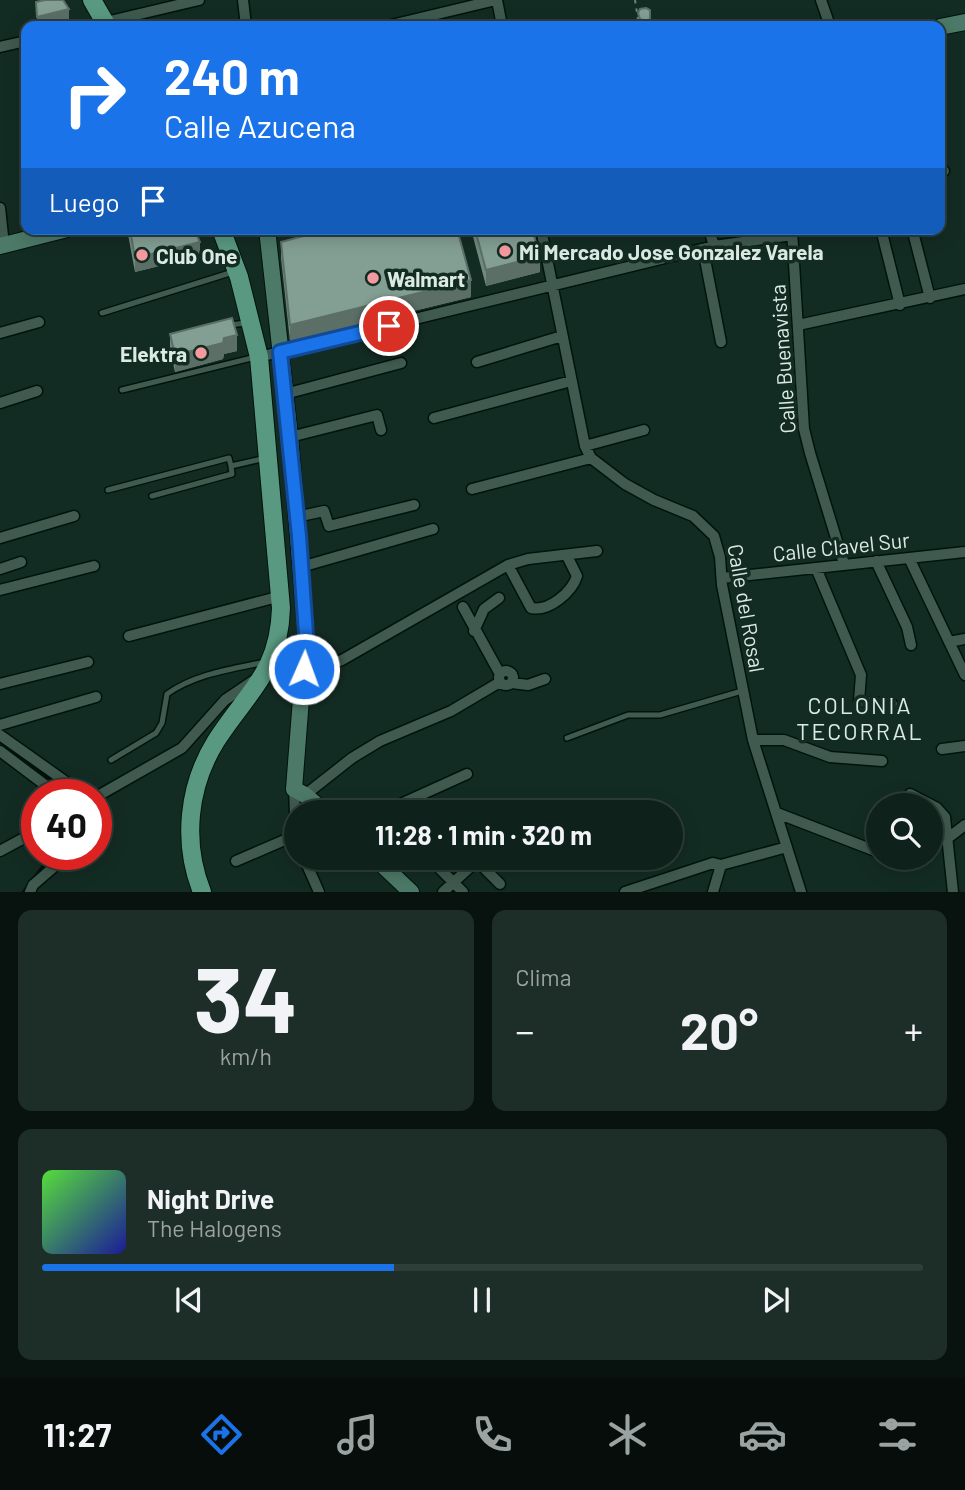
<!DOCTYPE html>
<html lang="es">
<head>
<meta charset="utf-8">
<style>
  body { margin:0; font-family:Barlow,sans-serif; background:#1c2e27; color:#f1f3f6; height:100vh; display:flex; flex-direction:column; font-size:26px; white-space:nowrap }
  * { box-sizing:border-box; margin:0 }
  p { font-size:23px; color:#9ba3a2 }
  .icon { flex:none; width:38px; height:38px; fill:none; stroke:currentColor; stroke-width:2; stroke-linecap:round; stroke-linejoin:round }
  .map { position:relative; height:892px; overflow:hidden }
  .side { display:flex; flex-direction:column; gap:18px; padding:18px; background:#08120e; flex:1 }
  .side>* { flex:none }
  .top-card { position:absolute; left:21px; top:21px; width:924px; height:214px; border-radius:14px; box-shadow:0 4px 18px #0003,0 0 0 2px #2e3e39; background:#1a73e8; color:#fff; overflow:hidden }
  .fabs { position:absolute; left:866px; top:793px; display:grid; gap:14px }
  .fabs a { display:grid; place-items:center; width:77px; height:77px; border-radius:50%; background:#0e211a; box-shadow:0 4px 18px #0003,0 0 0 2px #2e3e39; font-size:35px }
  .speed { position:absolute; left:21px; top:779px; display:flex; gap:14px; font-size:35px; font-weight:700; text-align:center }
  .speed>* { display:grid; place-content:center; width:91px; height:91px; border-radius:50%; background:#0e211a; box-shadow:0 4px 18px #0003,0 0 0 2px #2e3e39; line-height:1 }
  .speed .limit { border:10px solid #d22; background:#fff; color:#111 }
  .pin { position:absolute; display:grid; place-items:center; width:60px; height:60px; color:#fff; margin:-30px; border:4px solid #fff; border-radius:50%; box-shadow:0 2px 7px #0007 }
  .me { position:absolute; width:77px; margin:-38px; rotate:2deg; stroke-linejoin:round; filter:drop-shadow(0 0 5px #0008) }
  .turn { display:flex; align-items:center; gap:24px; height:147px; padding:0 28px; font-size:32px }
  .turn .icon { width:91px; height:91px; stroke-width:2.5 }
  .turn b { display:block; font-size:49px; line-height:60px }
  .then { display:flex; align-items:center; height:66px; padding:0 28px; background:#0003; gap:14px; font-size:26px }
  .big { font-size:52px; font-weight:700; line-height:1.1 }
  .side .tile { flex:1; display:flex; flex-direction:column; justify-content:center; gap:10px; min-width:0; padding:0 24px; border-radius:14px; background:#1c2e27 }
  .side .dial { align-items:center; gap:0 }
  .dial b { font-size:91px; line-height:1 }
  .song { display:flex; align-items:center; gap:21px }
  .cover { width:84px; height:84px; border-radius:10px; background:linear-gradient(135deg,hsl(110 70% 55%),hsl(240 70% 35%)) }
  .played { height:7px; border-radius:4px; background:linear-gradient(90deg,#1a73e8 40%,#2e3e39 40%) }
  .keys { display:flex; justify-content:space-around; direction:ltr }
  .heat { display:flex; justify-content:space-between; align-items:center; font-size:38px; direction:ltr }
  .side .tiles { flex:1; display:grid; gap:18px; grid-template-columns:1fr 1fr }
  .tile:last-child { grid-column:span 2 }
  .trip { position:absolute; left:284px; top:800px; width:399px; height:70px; border-radius:35px; background:#0e211a; box-shadow:0 4px 18px #0003,0 0 0 2px #2e3e39; font-weight:700; line-height:70px; text-align:center }
  .menu { display:flex; height:112px; justify-content:space-around; align-items:center; background:#060d0a; color:#9ba3a2 }
  .menu .icon { width:49px; height:49px }
  .menu .selected { color:#1a73e8 }
  .menu b { font-size:32px; color:#f1f3f6 }
  .map>svg:first-child { display:block }
</style>
</head>
<body>
<div class="map">
<svg width="965" height="892" viewBox="0 0 965 892">
  <rect width="100%" height="100%" fill="#132c23"/>
  <g fill="none" stroke-linecap="round" stroke-linejoin="round">
    <path stroke="#04100b" stroke-width="2.5" d="M0,742L70,794
      M23,892L52,854"/>
    <defs>
      <path id="lane" d="M102,313L233,272
        M227,325L248,323
        M122,390L256,357
        M108,490L229,458L231,466L266,458
        M152,496L232,474L231,466
        M567,738L628,715H660L742,691
        M111,760L156,733L162,723L167,694C195,674 232,669 265,662"/>
      <path id="street" d="M243,0L246,26
        M497,0L502,26
        M821,0L830,26
        M89,26L199,0
        M387,26L496,0
        M0,47L26,41
        M940,171H944
        M0,208L4,245
        M541,229L585,446L591,458L625,484L654,500L693,516L714,536L720,557L722,585L753,740L801,892
        M709,229L714,246
        M881,229L900,305
        M792,230L804,429L810,453L844,564
        M914,236L930,298
        M703,249L721,342
        M798,325L965,289
        M0,333L39,322
        M259,357L714,246L793,235
        M477,362L562,336
        M285,394L401,363
        M0,403L37,391
        M434,418L571,381
        M290,437L377,415L381,430
        M585,446L644,430
        M472,489L591,458
        M296,517L324,511L329,526L414,505
        M0,538L74,516
        M909,558L965,675
        M876,561L907,627L911,645
        M508,565L531,608C549,612 572,592 577,576L567,556
        M301,567L433,529
        M816,568L861,675L859,701L892,704
        M0,569L21,562
        M722,578L965,552
        M0,590L94,566
        M463,607L500,674
        M474,631L484,609L499,598
        M129,636L281,596
        M949,642L965,639
        M272,660C303,669 310,672 342,660L508,565L528,559L597,551
        M499 678a7 7 0 1 1 14 0a7 7 0 1 1-14 0Z
        M512,683L528,685L545,679
        M0,684L88,662
        M0,725L96,697
        M0,735L83,794
        M753,740H784L830,757L882,761
        M942,749L965,746
        M0,751L57,794
        M294,789L296,839
        M910,794L937,808L945,817L953,892
        M305,795L352,758L380,741L451,711L500,682
        M96,797L182,748L225,700L256,679
        M96,804L102,818L96,828
        M383,812L467,774
        M777,813L878,852
        M948,838L965,825
        M0,851L37,831
        M304,858L319,892
        M893,858H895
        M236,861L294,836
        M477,861L500,884
        M440,869L463,892
        M30,892L33,885L69,854
        M443,892L480,858
        M625,892L713,863L721,865L787,847
        M713,892L721,865"/>
      <path id="secondary" d="M940,27L965,22
        M267,229L290,437L306,634L294,789L305,795L325,812
        M0,246L67,229
        M375,858L411,892"/>
      <path id="primary" d="M92,0L107,26
        M202,892C182,842 188,786 216,741C248,691 279,673 281,608L259,357L239,277L221,229"/>
    </defs>
    <use href="#lane" stroke="#00140c" stroke-width="8"/>
    <use href="#street" stroke="#00140c" stroke-width="13"/>
    <use href="#secondary" stroke="#00140c" stroke-width="18"/>
    <use href="#primary" stroke="#00140c" stroke-width="20"/>
    <path stroke="#6d8279" stroke-width="2" stroke-dasharray="3.5 5" stroke-linecap="butt" d="M635,0L639,26"/>
    <use href="#lane" stroke="#405a4f" stroke-width="5"/>
    <use href="#street" stroke="#405a4f" stroke-width="10"/>
    <use href="#secondary" stroke="#4d7a68" stroke-width="16"/>
    <use href="#primary" stroke="#5a9981" stroke-width="18"/>
  </g>
  <path fill="#71897e" d="M650,10V26H639L638,13Z
    M127,229H194L200,256L135,272Z
    M471,229H532L540,272L486,286Z
    M281,242L471,297L290,341L281,258Z
    M170,334L237,351L224,354L223,359L175,372L170,350Z"/>
  <path fill="#5c6f67" d="M69,9V21L48,26H37V17Z
    M650,19V26H646V21Z
    M200,242V256L135,272V258Z
    M540,256V272L486,286V270Z
    M471,280V297L290,341V325Z
    M237,335V351L224,354L223,359L175,372V355L224,338Z"/>
  <path fill="#839f93" stroke="#5c6f67" stroke-width="2" d="M45,0H63L69,9L37,17L36,2Z
    M646,8L650,10V19L646,21L640,19L638,13L640,9Z
    M130,229H194L200,242L135,258Z
    M330,229H457L471,280L290,325L281,242Z
    M475,229H532L540,256L486,270Z
    M232,318L237,335L224,338L223,343L175,355L170,334Z"/>
  <g fill="none" stroke-linecap="round" stroke-linejoin="round">
    <defs>
      <path id="route" d="M304,669L306,634L299,536L280,352L389,326"/>
    </defs>
    <use href="#route" stroke="#114b97" stroke-width="18"/>
    <use href="#route" stroke="#1a73e8" stroke-width="12"/>
  </g>
  <g fill="#f59b9f" stroke="#132c23" stroke-width="2.5">
    <circle cx="505" cy="251" r="7"/>
    <circle cx="142" cy="255" r="7"/>
    <circle cx="373" cy="278" r="7"/>
    <circle cx="201" cy="353" r="7"/>
  </g>
  <g text-anchor="middle" dominant-baseline="central" stroke-width="7" stroke-linejoin="round" paint-order="stroke">
    <g font-size="21" font-weight="bold" fill="#dbeae3" stroke="#132c23" text-anchor="start">
      <text x="519" y="251">Mi Mercado Jose Gonzalez Varela</text>
      <text x="156" y="255">Club One</text>
      <text x="387" y="278">Walmart</text>
      <text x="187" y="353" text-anchor="end">Elektra</text>
    </g>
    <g font-size="21" fill="#dbeae3" stroke="#132c23">
      <text transform="translate(782 359) rotate(-94)">Calle Buenavista</text>
      <text transform="translate(841 546) rotate(-6)">Calle Clavel Sur</text>
      <text transform="translate(747 608) rotate(80)">Calle del Rosal</text>
    </g>
    <g font-size="23" letter-spacing="2" fill="#dbeae3" stroke="#132c23">
      <text x="860" y="705">COLONIA<tspan x="860" dy="26">TECORRAL</tspan></text>
    </g>
  </g>
</svg>
<div class="fabs">
<a><svg class="icon" aria-label="search" viewBox="0 0 24 24"><circle cx="10" cy="10" r="6"/><path d="M15 15l6 6"/></svg></a>
</div>
<div class="speed"><div class="limit">40</div></div>
<div class="pin" style="left:389px;top:326px;background:#d93025"><svg class="icon" aria-label="arrive" viewBox="0 0 24 24"><path d="M6 21V4h12l-3 4 3 4H6"/></svg></div>
<svg class="me" style="left:304px;top:669px" viewBox="-20 -20 40 40"><circle r="17" fill="#1a73e8" stroke="#fff" stroke-width="3"/><path d="M0-11L8 9 0 5-8 9z" fill="#fff"/></svg>
<div class="trip">11:28 · 1 min · 320 m</div>
<div class="top-card">
<div class="turn"><svg class="icon" aria-label="right" viewBox="0 0 24 24"><path d="M7 20v-9h11M14 6l5 5-5 5"/></svg><div><b>240 m</b>Calle Azucena</div></div>
<div class="then">Luego<svg class="icon" aria-label="arrive" viewBox="0 0 24 24"><path d="M6 21V4h12l-3 4 3 4H6"/></svg></div>
</div>
</div>
<section class="side">
<div class="tiles">
<div class="tile dial"><b>34</b><p>km/h</p></div>
<div class="tile"><p>Clima</p>
<div class="heat"><a>−</a><b class="big">20°</b><a>+</a></div>
</div>
<div class="tile">
<div class="song"><i class="cover"></i><div><b>Night Drive</b><p>The Halogens</p></div></div>
<div class="played"></div>
<div class="keys"><svg class="icon" aria-label="previous" viewBox="0 0 24 24"><path d="M18 5L8 12l10 7zM5 5v14"/></svg><svg class="icon" aria-label="pause" viewBox="0 0 24 24"><path d="M8 5v14M16 5v14"/></svg><svg class="icon" aria-label="next" viewBox="0 0 24 24"><path d="M6 5l10 7-10 7zM19 5v14"/></svg></div>
</div>
</div>
</section>
<nav class="menu">
<b>11:27</b>
<svg class="icon selected" aria-label="directions" viewBox="0 0 24 24"><path d="M12 3l9 9-9 9-9-9zM9 14v-3h6M13 9l2 2-2 2"/></svg>
<svg class="icon" aria-label="music" viewBox="0 0 24 24"><path d="M9 18V5l10-2v13"/><circle cx="6" cy="18" r="3"/><circle cx="16" cy="16" r="3"/></svg>
<svg class="icon" aria-label="phone" viewBox="0 0 24 24"><path d="M5 4h4l2 5-3 2q2 4 5 5l2-3 5 2v4C11 20 4 13 5 4z"/></svg>
<svg class="icon" aria-label="climate" viewBox="0 0 24 24"><path d="M12 3v18M4 7l16 10M4 17L20 7"/></svg>
<svg class="icon" aria-label="car" viewBox="0 0 24 24"><path d="M5 17H2v-5l4-1 3-4h7l3 4 3 1v5h-3M9 17h6M6 11h13"/><circle cx="7" cy="17" r="2"/><circle cx="17" cy="17" r="2"/></svg>
<svg class="icon" aria-label="filters" viewBox="0 0 24 24"><path d="M4 7h16M4 17h16"/><circle cx="9" cy="7" r="2"/><circle cx="15" cy="17" r="2"/></svg>
</nav>
</body>
</html>
